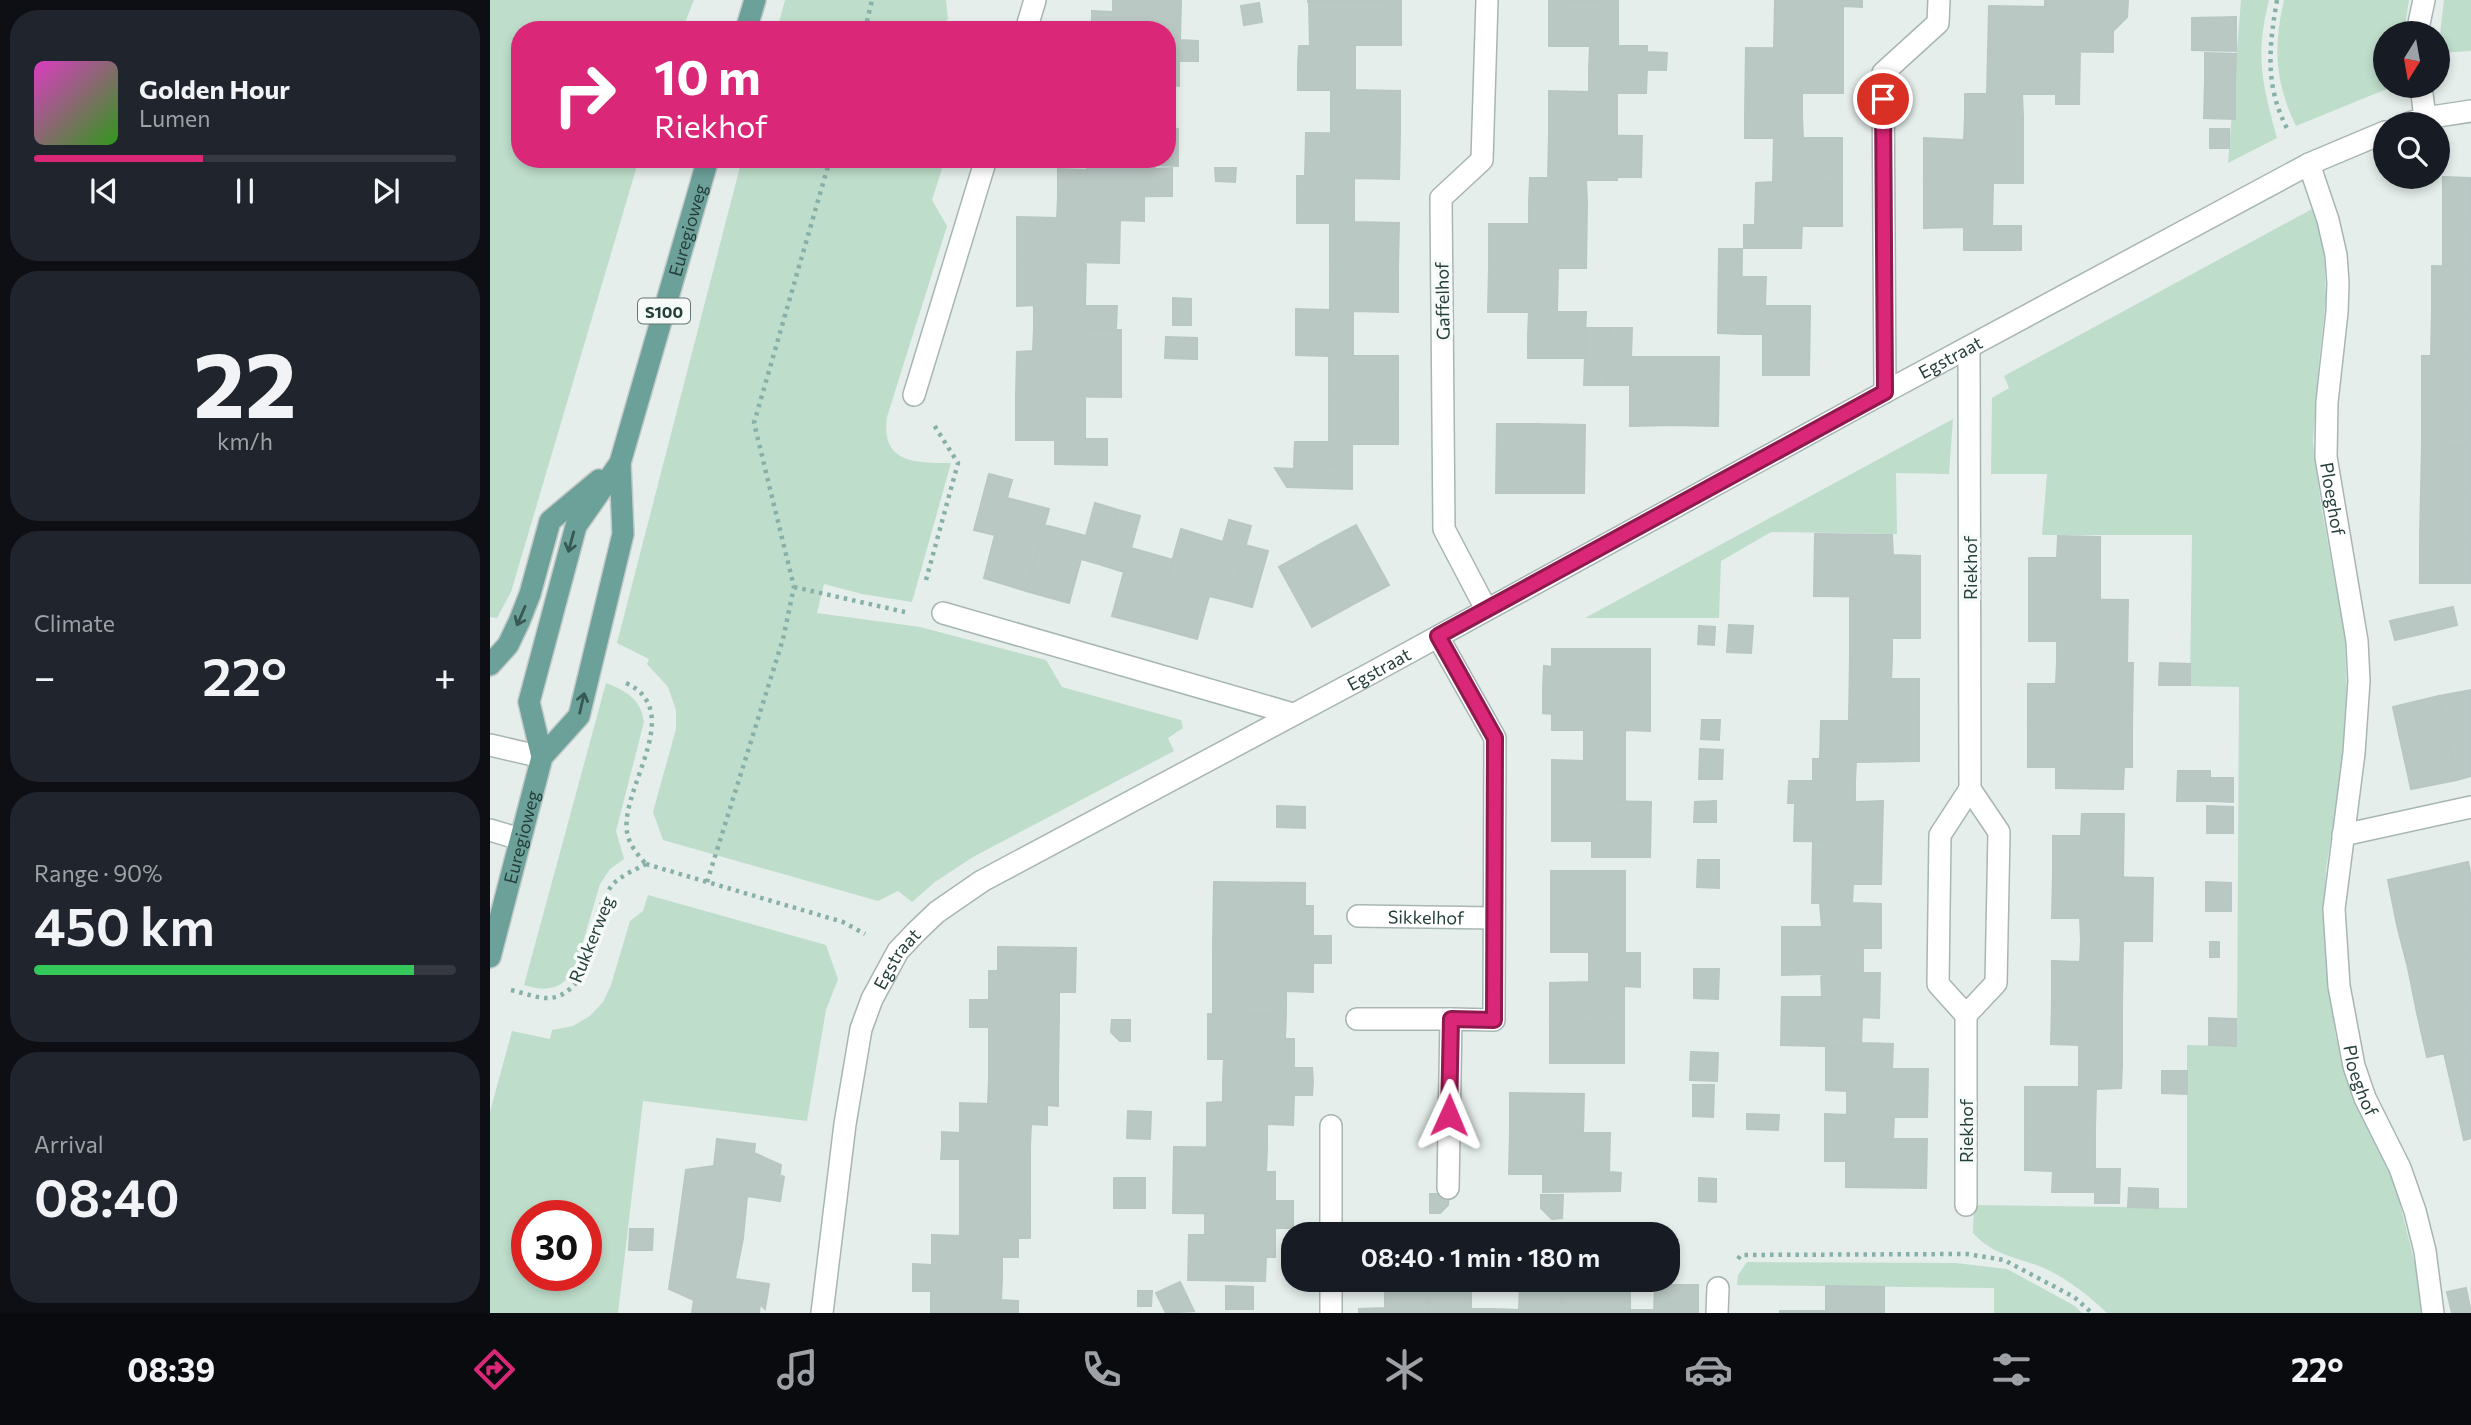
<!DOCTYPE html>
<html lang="en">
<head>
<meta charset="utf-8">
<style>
  body { margin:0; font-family:Commissioner,sans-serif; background:#20242c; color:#f1f3f6; height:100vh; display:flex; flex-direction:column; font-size:26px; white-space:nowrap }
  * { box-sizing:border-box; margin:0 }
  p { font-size:23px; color:#9ea1a6 }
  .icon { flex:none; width:38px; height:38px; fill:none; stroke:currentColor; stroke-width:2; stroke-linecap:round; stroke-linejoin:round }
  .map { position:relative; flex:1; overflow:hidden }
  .side { display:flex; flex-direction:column; gap:10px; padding:10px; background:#0d0f14; width:490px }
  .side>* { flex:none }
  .hud { position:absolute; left:21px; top:21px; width:665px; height:147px; border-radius:28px; box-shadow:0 4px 10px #0003; background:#db2777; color:#fff; overflow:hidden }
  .needle { width:46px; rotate:191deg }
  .fabs { position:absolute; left:1883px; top:21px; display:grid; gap:14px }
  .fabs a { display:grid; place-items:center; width:77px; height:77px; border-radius:50%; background:#171b24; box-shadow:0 4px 10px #0003; font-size:35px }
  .speed { position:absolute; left:21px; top:1200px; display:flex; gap:14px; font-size:35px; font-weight:700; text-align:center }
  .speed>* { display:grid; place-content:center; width:91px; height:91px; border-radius:50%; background:#171b24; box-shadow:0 4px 10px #0003; line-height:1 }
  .speed .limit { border:10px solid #d22; background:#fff; color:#111 }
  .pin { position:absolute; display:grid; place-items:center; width:60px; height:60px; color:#fff; margin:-30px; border:4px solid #fff; border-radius:50%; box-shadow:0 2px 7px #0007 }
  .me { position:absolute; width:77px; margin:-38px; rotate:1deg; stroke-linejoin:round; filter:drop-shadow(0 0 5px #0008) }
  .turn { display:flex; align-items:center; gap:24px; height:147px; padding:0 28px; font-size:32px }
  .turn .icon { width:91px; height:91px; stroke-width:2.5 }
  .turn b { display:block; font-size:49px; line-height:60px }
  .big { font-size:52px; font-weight:600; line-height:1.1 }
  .side .card { flex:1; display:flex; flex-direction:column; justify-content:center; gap:10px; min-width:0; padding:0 24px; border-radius:28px; background:#20242c }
  .side .dial { align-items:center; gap:0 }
  .dial b { font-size:91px; line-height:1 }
  .song { display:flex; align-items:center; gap:21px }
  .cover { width:84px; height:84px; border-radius:10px; background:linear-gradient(135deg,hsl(310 70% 55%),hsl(110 70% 35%)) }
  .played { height:7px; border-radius:4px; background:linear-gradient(90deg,#db2777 40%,#363941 40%) }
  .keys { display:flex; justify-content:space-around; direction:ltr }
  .heat { display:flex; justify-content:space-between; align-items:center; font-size:38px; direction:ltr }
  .charge { height:10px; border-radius:5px; background:linear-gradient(90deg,#34c759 90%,#363941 0) }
  .trip { position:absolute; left:791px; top:1222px; width:399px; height:70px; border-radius:28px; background:#171b24; box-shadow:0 4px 10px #0003; font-weight:600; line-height:70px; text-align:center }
  .dock { display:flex; height:112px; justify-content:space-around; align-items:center; background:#090b0e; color:#9ea1a6 }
  .dock .icon { width:49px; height:49px }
  .dock .current { color:#db2777 }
  .dock b { font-size:32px; color:#f1f3f6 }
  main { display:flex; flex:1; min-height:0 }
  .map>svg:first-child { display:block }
</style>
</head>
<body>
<main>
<section class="side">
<div class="card">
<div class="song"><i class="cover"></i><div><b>Golden Hour</b><p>Lumen</p></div></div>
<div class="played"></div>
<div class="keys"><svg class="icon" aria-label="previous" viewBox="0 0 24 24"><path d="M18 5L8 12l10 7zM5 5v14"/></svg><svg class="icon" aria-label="pause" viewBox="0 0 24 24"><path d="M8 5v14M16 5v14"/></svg><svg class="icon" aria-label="next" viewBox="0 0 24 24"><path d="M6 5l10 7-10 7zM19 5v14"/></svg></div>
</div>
<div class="card dial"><b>22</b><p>km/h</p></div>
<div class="card"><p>Climate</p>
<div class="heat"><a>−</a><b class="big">22°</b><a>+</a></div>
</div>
<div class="card"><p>Range · 90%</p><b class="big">450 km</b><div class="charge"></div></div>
<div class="card"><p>Arrival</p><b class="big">08:40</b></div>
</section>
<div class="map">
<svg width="1981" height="1313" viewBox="0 0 1981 1313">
  <rect width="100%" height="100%" fill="#e5eeeb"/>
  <path fill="#bfddcb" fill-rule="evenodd" d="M0,0H204L192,30H30V159H149L21,592L7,618L0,617Z
    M295,0H456L458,19L445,30H287Z
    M1751,0H1779C1765,56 1772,83 1787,138L1738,163Z
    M1794,0H1919L1914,33H1895V86H1904L1806,126C1785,82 1783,48 1794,0Z
    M1954,0H1981V51L1948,53Z
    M252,159H455L442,200L457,226L397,417C390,464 427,463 461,463L422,602L372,594L334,584L327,613L430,627L556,660L572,687L691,720L693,728L678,738L684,751L483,857L445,882L422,902L408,891L388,901L173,840L163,812L186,729V710L178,687L157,664L159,659L127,643Z
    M1824,208L1834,246L1836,299L1829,362L1823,442L1831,505L1855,636L1857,705L1851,777L1836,869L1834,913L1835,950L1846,1037L1859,1081L1875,1121L1897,1165L1909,1200L1929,1280L1933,1313H1617C1600,1297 1582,1282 1560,1271C1532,1257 1505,1258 1483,1233L1484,1205L1697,1208V1045L1747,1046L1749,687L1700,686L1702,535H1552L1557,474H1501L1502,398L1519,388L1514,376Z
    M1463,419L1459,474L1406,473L1407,534L1281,532L1231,561L1229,618H1095Z
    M116,683C136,691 151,699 154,722L126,831L134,859L120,869L110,884L85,969C71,990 57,992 34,985Z
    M158,895L336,945L348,979L336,1010L317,1121L153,1101L128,1313H0V1112L22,1031L60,1039L62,1030L83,1026L93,1020L100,1016L113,1002L121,985L140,921L153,911ZM37,1216H96V1276H37Z
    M1257,1262L1466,1263L1517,1269L1585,1306L1592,1313H1504V1288L1247,1285L1248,1275Z"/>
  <path fill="#bac8c4" stroke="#b8c7c3" stroke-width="2" d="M623,0H691L690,40L708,41V61H677V30H602V11L623,12Z
    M818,0H911V3L818,2Z
    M1059,0H1128V3L1059,2Z
    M1285,0H1372V7L1353,6V49H1284Z
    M1555,0H1638L1637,17L1623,31V52L1498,51L1499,6L1555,7Z
    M819,2L911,3V45H865V68L808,66L809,46H820Z
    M1059,2L1128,3V46H1157V52L1177,53L1176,70L1099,69L1100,46H1059Z
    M769,3L772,22L754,25L751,6Z
    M1746,17V51L1702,50V18Z
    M1256,48L1353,49V93H1312V116L1255,115Z
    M1498,51H1590L1589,104H1566V94H1532L1533,117H1475V94H1497Z
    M1715,53L1746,54L1745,81L1715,80Z
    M677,61H689V86L679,85L677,128Z
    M808,66L865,68V90L910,91V134H841V90H808Z
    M1099,69H1157L1156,93H1127V136L1059,135V91L1099,92Z
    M1715,80L1745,81V119L1714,118Z
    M1255,115L1312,116L1313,138H1352V183L1283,182L1284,138H1255Z
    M1475,117H1533V183H1434V138L1474,140Z
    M677,128L688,129V166L665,165V169L682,168V196L568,197V169L597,170V159H677Z
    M1720,129H1739V148H1720Z
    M816,133L910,134L909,179L864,178V200H807V176H815Z
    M1059,135L1152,136L1151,177H1127V180H1096L1097,202L1039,201L1040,178H1058Z
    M725,168H746L745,182L726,181Z
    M1953,177L1981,178V224L1953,223Z
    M1283,182L1352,183V226H1312L1311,248H1254V225H1265L1266,183Z
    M1434,183H1503L1502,226H1531V250H1474V227L1434,228Z
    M568,197L654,198V221L630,220L629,263L527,261V217L567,218Z
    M807,200H864V222L909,223L908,267L840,266V223H807Z
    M1039,201L1097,202L1096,268H999V224H1039Z
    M1953,223L1981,224V267H1953Z
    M1229,249H1252L1251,334L1228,333Z
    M527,261L596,262L595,306H627L626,329L544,328V305L527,306Z
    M840,266L908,267V312L863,311V333L806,332V309L840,310Z
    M1942,266L1981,267V313L1942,312Z
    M999,268H1068L1067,312H1096L1095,338L1038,335L1039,312H998Z
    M1252,277H1276L1275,306H1320L1319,375H1273V334H1251Z
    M683,298L701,299V325H683Z
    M1942,312L1981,313V356H1941Z
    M544,328L631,330V397L526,396L527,352L543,351Z
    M1096,328H1119L1117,385H1094Z
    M1119,328H1142L1141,357H1185L1184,425L1140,426V385H1117Z
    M806,332L863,333V356H908V400L839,399V356L806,355Z
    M1038,335L1095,338V358H1038Z
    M676,337L707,338V359L675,358Z
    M1932,356H1981V403L1932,402Z
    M1185,357H1229L1228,426L1184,425Z
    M526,396H595V439H617V465L565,464V440H526Z
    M839,399L908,400V444H862V466L804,465L805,442H839Z
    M1932,402L1981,403V447L1932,446Z
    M1007,424H1051V493H1006Z
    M1051,424L1095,425L1094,493H1051Z
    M1932,446L1981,447V492L1931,491Z
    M804,465L862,466V489L797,487L785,468L804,469Z
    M499,474L522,480L517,498L559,509L536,591L494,578L505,535L484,530Z
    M1931,491L1981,492V537L1930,536Z
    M605,503L628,510L612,565L591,559L579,603L536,591L555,525L596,536Z
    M628,510L650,516L641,548L683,560L664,627L622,616L634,572L612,565Z
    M739,520L761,526L740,601L719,596L707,639L664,627L691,529L733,542Z
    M866,525L899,585L860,606L827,546Z
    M1325,534L1402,535L1403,555L1430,556V597L1324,596Z
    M1568,536L1610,537V600L1539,599V558H1567Z
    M1930,536L1981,537V583H1930Z
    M755,545L778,551L762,607L740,601Z
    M827,546L860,606L822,627L789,567Z
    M1360,596L1430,597V638H1402V658H1360Z
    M1539,599L1638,600L1637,663H1567V641H1539Z
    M1963,607L1967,625L1935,633L1931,614Z
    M1931,614L1935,633L1905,640L1900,621Z
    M1239,625L1263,626L1261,653L1237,652Z
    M1209,626L1225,627L1224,645L1208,644Z
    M1062,649H1160V690H1053L1054,666L1062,667Z
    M1360,658H1402L1401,679H1429V719H1359Z
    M1567,663H1643L1642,726H1538V684H1566Z
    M1670,663L1700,664V685H1669Z
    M1053,690H1160V731L1135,730V746L1094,745V730H1062V714L1053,713Z
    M1981,690V776L1967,780L1949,696Z
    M1949,696L1967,780L1921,789L1903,707Z
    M1359,719H1429V761L1366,762L1365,781L1323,780V759H1330L1331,721H1359Z
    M1212,720H1230L1229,740L1211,739Z
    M1538,726H1642V767H1634L1633,789L1566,788V767H1538Z
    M1094,745L1135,746V801L1062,800V760L1094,761Z
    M1210,749L1233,750L1232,779H1209Z
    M1688,771H1720V801H1687Z
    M1721,778H1743V802L1721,801Z
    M1299,781H1365V802L1393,801L1392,842L1304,841L1305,803H1298Z
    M1062,800L1161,802L1160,857H1102V841H1062Z
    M1226,801V822H1204L1205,802Z
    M787,806L815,807V828L787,827Z
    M1717,806L1743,807V833H1717Z
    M1592,814H1634L1633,878L1563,876V836H1591Z
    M1323,842H1392L1391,884H1363L1362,903H1322Z
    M1208,860H1229V888L1207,887Z
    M1978,862L1981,876V908L1907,925L1898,880Z
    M1061,871H1135V912H1061Z
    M1563,876L1663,878L1662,941L1591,940L1590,918H1562Z
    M724,882L815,883V906H823V936H841V949L723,948Z
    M1716,882L1741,883V911H1716Z
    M1362,903L1391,904V948H1373V973L1292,975V927H1332L1330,904Z
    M1981,908V955L1918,968L1907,925Z
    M1061,912H1135V953H1150V968L1099,967V952H1061Z
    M1591,940L1633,941L1632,1003H1562V961L1590,962Z
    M1720,942H1729V957H1720Z
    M508,947L586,948L585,992H569V1014L480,1013V1000H499V971H508Z
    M723,948L841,949V963H823V992L796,991V1015L723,1014Z
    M1981,955V1000L1927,1013L1918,968Z
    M1099,967L1150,968V987L1134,986V1023L1060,1022V983L1099,982Z
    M1204,969H1229L1228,999L1204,998Z
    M1331,973H1390L1389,1018L1372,1017L1371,1047L1291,1045L1292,997H1332Z
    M1981,1000V1047L1937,1057L1927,1013Z
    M1562,1003H1632V1066H1589V1045L1561,1044Z
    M480,1013L569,1014L568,1079L499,1080V1027H480Z
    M718,1014L796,1015L795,1039H804V1068H822L823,1082L733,1081L734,1059H718Z
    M1719,1018L1746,1019V1046L1719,1045Z
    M622,1020H640V1041H630L621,1032Z
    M1060,1022L1134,1023V1063H1060Z
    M1372,1043L1403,1044L1402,1069H1438L1437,1117L1357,1116V1091L1336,1090V1046L1371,1047Z
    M1981,1047V1093L1964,1096L1954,1053Z
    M1201,1052L1228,1053L1227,1081L1200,1080Z
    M1589,1066H1632L1631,1088L1606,1089L1605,1129L1535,1128V1087H1589Z
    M1672,1071H1697V1094L1672,1093Z
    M568,1079V1106L557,1105V1125L541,1124L540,1146H452V1132L470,1133V1103L498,1104L499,1080Z
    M733,1081L823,1082L822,1095H804L803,1125L777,1124V1148L717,1147V1103L733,1102Z
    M1203,1085H1224L1223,1117L1203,1116Z
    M1020,1093L1094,1094L1093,1134L1020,1133Z
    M1981,1093V1138L1974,1140L1964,1096Z
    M638,1111L661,1112L660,1139L637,1138Z
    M1257,1114L1289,1115L1288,1130L1257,1129Z
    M1335,1114L1404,1117L1403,1139H1437L1436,1188L1356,1187V1161H1335Z
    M1535,1128L1605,1129V1169H1630L1629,1203H1605V1192H1562L1563,1171L1535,1170Z
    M1020,1133H1120L1119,1172L1131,1173L1130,1191L1053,1192V1174H1019Z
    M227,1139L265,1144L264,1153L291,1165L289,1180H291L292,1176L294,1177L290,1201L257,1196L253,1238L188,1229L196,1170L224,1166Z
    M452,1146H540V1212H470V1159H451Z
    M684,1147L777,1148L776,1172H785V1201H803V1214L683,1213Z
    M624,1178H655V1208H624Z
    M1209,1178L1226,1179V1202L1209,1201Z
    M1639,1188L1668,1189V1208L1638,1207Z
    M940,1194H959L958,1205L950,1213H940Z
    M1051,1195H1073L1072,1218L1062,1219L1051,1208Z
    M470,1212H540V1238H528V1257H512V1278H423V1264L442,1265V1235L470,1236Z
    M715,1213L803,1214V1228H785V1257H776L775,1281L698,1280L699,1235H715Z
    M140,1229H163L162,1250H139Z
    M188,1229L253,1238L245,1279L279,1284L275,1309L270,1304L269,1313H202L204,1300L179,1289Z
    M423,1278H512L511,1300L528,1301V1313H441V1291H423Z
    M914,1279H938V1313H869V1309L895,1308V1283H914Z
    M1073,1279H1140V1313H1072Z
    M690,1282L704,1311L676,1313L666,1293Z
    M938,1283H981V1309H1005V1313H938Z
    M1030,1283L1072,1284V1313H1005V1309L1029,1310Z
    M1165,1285H1208V1313H1140V1310H1164Z
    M736,1286L763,1287V1309H736Z
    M1336,1286L1394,1287V1313H1290V1311H1336Z
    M1976,1288L1981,1313H1962L1957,1292Z
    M648,1291H662L661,1306H648Z"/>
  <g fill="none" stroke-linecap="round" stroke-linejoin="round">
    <defs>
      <g id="minor">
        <path d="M536,30L545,0"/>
        <path d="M1927,33L1934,0"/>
        <path d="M1931,86L1935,118"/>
        <path d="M1917,124L1935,118L1981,111"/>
        <path id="s1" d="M1819,164L1838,220L1846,255L1848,283L1847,312L1837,402L1836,457L1867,641L1869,681L1864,753L1844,909L1849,986L1864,1066L1875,1098L1910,1168L1925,1211L1935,1251L1943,1313"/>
        <path d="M1395,392L1393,73L1448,23L1449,0"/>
        <path d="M424,395L496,159"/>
        <path d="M996,609L954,529L951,198L992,160L997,0"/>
        <path d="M453,613L803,714"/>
        <path d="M948,637L1005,738L1004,1020L961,1019L958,1188"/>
        <path d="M1853,835L1981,807"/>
        <path id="s2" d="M868,916L1004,918"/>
        <path d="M1476,1015L1506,983L1509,832L1480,789L1479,348"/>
        <path d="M867,1019H961"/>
        <path d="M1476,1205V1015L1448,984L1450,835L1480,789"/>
        <path d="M841,1234V1126"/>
        <path id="s3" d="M332,1313L355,1124L371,1029L382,999L408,951L426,932L447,912L492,881L874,677L1395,392L1819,164L1895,132"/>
        <path d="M841,1313V1279"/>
        <path d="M1227,1313L1228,1288"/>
      </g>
      <path id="tertiary" d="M0,745L52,757
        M0,830L30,839"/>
      <g id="primary">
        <path d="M256,30L265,0"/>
        <path d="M0,665L18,645L29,622L40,594L60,521L109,480"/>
        <path id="s4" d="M52,757L39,702L86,526L130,463L218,159"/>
        <path id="s5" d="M0,957L52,757L89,716L133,534L130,463"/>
      </g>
    </defs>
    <use href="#minor" stroke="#a8b6b3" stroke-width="24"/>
    <use href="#tertiary" stroke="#a8b6b3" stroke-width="24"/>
    <use href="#primary" stroke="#c2c9c8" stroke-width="24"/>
    <path stroke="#87b0a8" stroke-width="4.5" stroke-dasharray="3.5 5" stroke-linecap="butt" d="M1787,0C1779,47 1774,87 1799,132
      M375,30L382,0
      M436,580L468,463L444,425
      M304,587L415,612
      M136,683C197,711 130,788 137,832C139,845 148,855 156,864
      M156,864L353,922L375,934
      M217,882L293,639L304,587L264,423L340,159
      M21,990C49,997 65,1007 87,982C94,958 108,901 123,884C132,875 145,870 156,864
      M1248,1259L1251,1255L1477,1254L1514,1260L1584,1297L1602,1313"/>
    <use href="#minor" stroke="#fff" stroke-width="21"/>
    <use href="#tertiary" stroke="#fff" stroke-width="21"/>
    <use href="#primary" stroke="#6ca19a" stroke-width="21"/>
  </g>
  <defs><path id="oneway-shaft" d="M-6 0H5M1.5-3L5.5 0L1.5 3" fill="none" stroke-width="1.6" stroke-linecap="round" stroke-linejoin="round" transform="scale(1.75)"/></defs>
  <g stroke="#375853">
    <use href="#oneway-shaft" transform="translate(81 542) rotate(105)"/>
    <use href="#oneway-shaft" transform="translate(31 616) rotate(113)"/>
    <use href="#oneway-shaft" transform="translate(92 703) rotate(-77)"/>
  </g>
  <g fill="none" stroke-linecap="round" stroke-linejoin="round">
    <defs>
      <path id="route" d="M959,1115L961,1019L1004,1020L1005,738L948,636L1395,392L1393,99"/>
    </defs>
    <use href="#route" stroke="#8e194d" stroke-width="18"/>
    <use href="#route" stroke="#db2777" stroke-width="12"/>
  </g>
  <g text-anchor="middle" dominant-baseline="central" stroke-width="7" stroke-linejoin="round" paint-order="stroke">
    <rect fill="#f6faf8" stroke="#647774" stroke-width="2" x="148" y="298.5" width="52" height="25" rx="5"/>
    <g font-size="16" font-weight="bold" fill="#253f3b">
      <text x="174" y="311">S100</text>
    </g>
    <g font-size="18" fill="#253f3b" stroke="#f6faf8">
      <text stroke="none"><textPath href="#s4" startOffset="558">Euregioweg</textPath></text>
      <text transform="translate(952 301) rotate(-91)">Gaffelhof</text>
      <text stroke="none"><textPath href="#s3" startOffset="1584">Egstraat</textPath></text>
      <text stroke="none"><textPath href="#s1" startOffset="340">Ploeghof</textPath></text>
      <text transform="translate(1480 568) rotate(-90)">Riekhof</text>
      <text stroke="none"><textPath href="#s3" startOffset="933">Egstraat</textPath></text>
      <text stroke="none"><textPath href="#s5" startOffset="124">Euregioweg</textPath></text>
      <text stroke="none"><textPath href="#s2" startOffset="68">Sikkelhof</textPath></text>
      <text transform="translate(101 939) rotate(-68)">Rukkerweg</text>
      <text stroke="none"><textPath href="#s3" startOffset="366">Egstraat</textPath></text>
      <text stroke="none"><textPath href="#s1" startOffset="928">Ploeghof</textPath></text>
      <text transform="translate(1476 1131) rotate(-90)">Riekhof</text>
    </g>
  </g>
</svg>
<div class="fabs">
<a><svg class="needle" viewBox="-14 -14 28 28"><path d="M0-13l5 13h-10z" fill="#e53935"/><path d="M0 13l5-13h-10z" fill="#9ea1a6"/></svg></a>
<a><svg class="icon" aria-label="search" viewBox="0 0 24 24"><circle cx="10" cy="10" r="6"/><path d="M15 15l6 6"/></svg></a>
</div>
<div class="speed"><div class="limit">30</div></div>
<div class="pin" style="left:1393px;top:99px;background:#d93025"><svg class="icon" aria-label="arrive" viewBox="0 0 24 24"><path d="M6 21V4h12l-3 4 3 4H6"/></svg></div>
<svg class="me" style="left:959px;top:1115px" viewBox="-20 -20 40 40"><path d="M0-17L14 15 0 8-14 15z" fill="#db2777" stroke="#fff" stroke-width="4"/></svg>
<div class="trip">08:40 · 1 min · 180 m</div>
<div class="hud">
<div class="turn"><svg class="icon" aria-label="right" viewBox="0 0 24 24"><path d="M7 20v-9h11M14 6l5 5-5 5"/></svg><div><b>10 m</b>Riekhof</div></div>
</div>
</div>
</main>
<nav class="dock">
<b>08:39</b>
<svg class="icon current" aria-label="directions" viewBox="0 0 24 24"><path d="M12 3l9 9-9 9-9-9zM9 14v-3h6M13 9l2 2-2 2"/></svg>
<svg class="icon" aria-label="music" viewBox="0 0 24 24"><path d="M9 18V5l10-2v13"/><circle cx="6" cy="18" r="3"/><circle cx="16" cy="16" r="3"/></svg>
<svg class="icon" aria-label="phone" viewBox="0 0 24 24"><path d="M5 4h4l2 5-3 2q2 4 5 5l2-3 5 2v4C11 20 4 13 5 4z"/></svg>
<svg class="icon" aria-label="climate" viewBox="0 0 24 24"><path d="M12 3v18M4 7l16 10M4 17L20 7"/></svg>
<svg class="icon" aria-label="car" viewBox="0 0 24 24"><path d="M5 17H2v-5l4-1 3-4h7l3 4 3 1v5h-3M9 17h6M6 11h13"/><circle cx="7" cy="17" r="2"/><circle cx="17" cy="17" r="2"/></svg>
<svg class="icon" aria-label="filters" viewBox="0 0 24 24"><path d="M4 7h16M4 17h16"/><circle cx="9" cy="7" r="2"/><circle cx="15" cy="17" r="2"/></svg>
<b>22°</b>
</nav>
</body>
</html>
